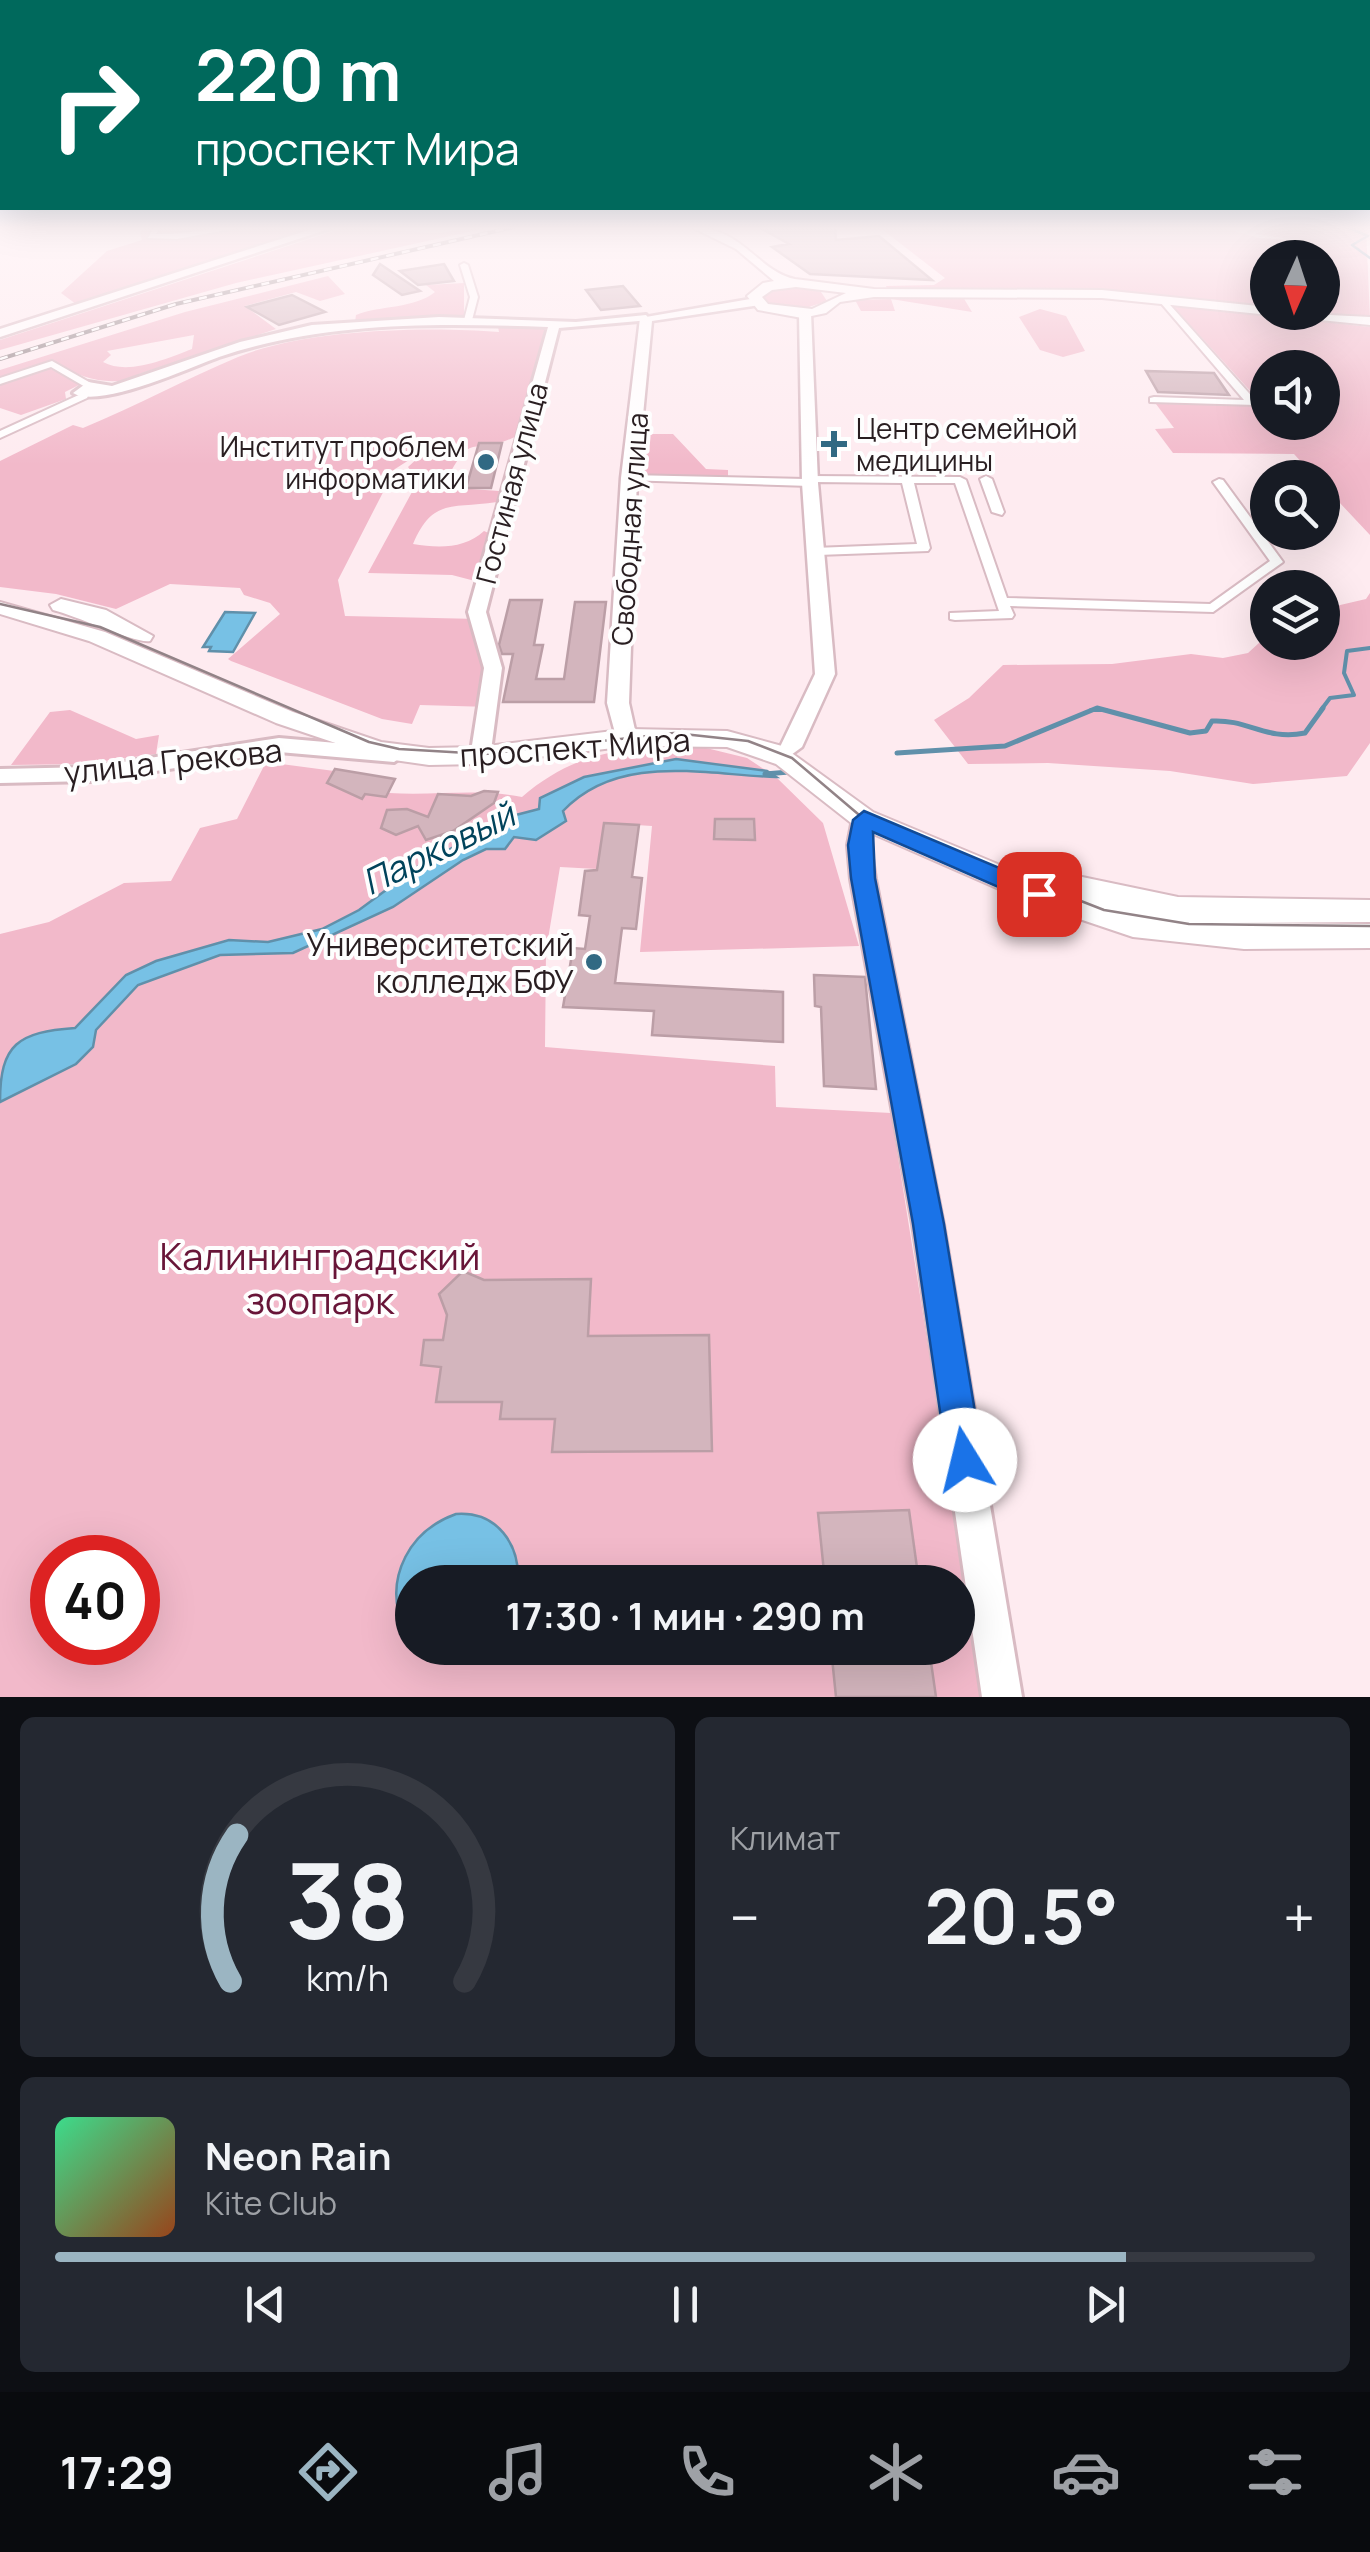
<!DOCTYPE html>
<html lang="ru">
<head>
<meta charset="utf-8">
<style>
  body { margin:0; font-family:Manrope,sans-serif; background:#242831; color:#f1f3f6; height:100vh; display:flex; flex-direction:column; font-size:38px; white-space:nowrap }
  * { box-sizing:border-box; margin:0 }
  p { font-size:32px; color:#9ea1a6 }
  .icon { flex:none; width:55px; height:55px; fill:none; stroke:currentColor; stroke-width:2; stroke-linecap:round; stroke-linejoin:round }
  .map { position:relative; height:1697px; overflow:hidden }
  .details { display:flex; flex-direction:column; gap:20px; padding:20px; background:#0d0f14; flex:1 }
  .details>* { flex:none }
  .top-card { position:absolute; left:0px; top:0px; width:1370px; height:210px; box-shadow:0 10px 40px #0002; background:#00695c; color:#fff; overflow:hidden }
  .needle { width:65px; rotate:183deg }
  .controls { position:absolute; left:1250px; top:240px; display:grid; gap:20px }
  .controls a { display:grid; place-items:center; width:90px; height:90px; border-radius:50%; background:#171b24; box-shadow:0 10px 40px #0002; font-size:50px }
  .speed { position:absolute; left:30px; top:1535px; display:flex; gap:20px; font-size:50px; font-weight:700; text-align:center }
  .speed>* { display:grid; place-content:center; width:130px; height:130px; border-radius:50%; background:#171b24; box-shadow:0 10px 40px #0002; line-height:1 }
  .speed .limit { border:15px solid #d22; background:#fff; color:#111 }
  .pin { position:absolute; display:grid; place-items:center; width:85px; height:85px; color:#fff; margin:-42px; border-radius:20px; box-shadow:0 5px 15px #0006 }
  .me { position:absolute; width:110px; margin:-55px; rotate:351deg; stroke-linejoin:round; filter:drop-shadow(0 0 8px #0008) }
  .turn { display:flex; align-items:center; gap:35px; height:210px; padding:0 30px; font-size:45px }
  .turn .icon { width:130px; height:130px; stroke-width:2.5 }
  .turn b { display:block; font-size:70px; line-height:85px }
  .big { font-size:75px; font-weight:700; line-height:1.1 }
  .details .card { flex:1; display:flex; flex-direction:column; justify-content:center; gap:15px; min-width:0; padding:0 35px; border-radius:15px; background:#242831 }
  .details .dial { align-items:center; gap:0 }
  .dial svg { height:260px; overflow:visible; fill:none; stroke:#363941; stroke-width:7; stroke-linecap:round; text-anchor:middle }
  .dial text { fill:#f1f3f6; stroke:none }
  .song { display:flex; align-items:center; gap:30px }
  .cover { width:120px; height:120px; border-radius:15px; background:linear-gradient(135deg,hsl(150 70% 55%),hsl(20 70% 35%)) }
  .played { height:10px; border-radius:5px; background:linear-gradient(90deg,#9bb5c2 85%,#363941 85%) }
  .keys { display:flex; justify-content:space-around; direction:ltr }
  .heat { display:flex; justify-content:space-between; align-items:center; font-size:55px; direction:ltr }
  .details .tiles { flex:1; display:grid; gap:20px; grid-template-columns:1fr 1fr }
  .card:last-child { grid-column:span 2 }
  .trip { position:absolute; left:395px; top:1565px; width:580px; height:100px; border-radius:50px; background:#171b24; box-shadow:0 10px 40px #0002; font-weight:700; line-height:100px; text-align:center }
  .tab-bar { display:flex; height:160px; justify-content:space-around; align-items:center; background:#090b0e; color:#9ea1a6 }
  .tab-bar .icon { width:70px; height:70px }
  .tab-bar .selected { color:#9bb5c2 }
  .tab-bar b { font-size:45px; color:#f1f3f6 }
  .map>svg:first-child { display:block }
</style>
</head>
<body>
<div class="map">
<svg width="1370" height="1697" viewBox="0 0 1370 1697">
  <rect width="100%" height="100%" fill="#feebf0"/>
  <path fill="#f2b9ca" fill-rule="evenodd" d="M145,227H317L76,304L61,293L107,251L142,240L140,233Z
    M346,227L435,233L491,227L236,283L0,350V340Z
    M822,227H1220L1259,238L1305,241L1255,234L1264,232L1250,227H1366L1370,318L1301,313L1322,312V258H1268L1267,309L1085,291L888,290L886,286L934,285L945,278L883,230Z
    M328,276L345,294L320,301L296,292L245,306L276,329L139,374L142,377C107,386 86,380 55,363L0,379V370L185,312ZM194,335L192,349C168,358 128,376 103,362L111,355L107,351Z
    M464,283V318L355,322L356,315C381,305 414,309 435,292L426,285Z
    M799,286L821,292L827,301L800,310L769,304L762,296L773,288Z
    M963,297L972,312L891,299L895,311H861L855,300Z
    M1172,305L1370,327V535L1323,485L1322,478L1315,477L1294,454L1173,453L1155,429L1174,428L1156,404L1263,405ZM1268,368H1322V422H1268Z
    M1040,309L1066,316L1085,351L1063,357L1040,350L1019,317Z
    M511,326L545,329L515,437C468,458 473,427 443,487L499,491L497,502C453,509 433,497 413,544C438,548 465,549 484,531L493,535L475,581L452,575L368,573L418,481L408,467L431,446L395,469L338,580L345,616L479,619L490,707L420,705L412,724L382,719L231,661L228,659L280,614L270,603L244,595L240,588L170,584L116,609L56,594L0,587V461L73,425L83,428C136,406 186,379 238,357C305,329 427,326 499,332L498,327Z
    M47,367L81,384L65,392L66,399L21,415L0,408V383Z
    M648,434H673L706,469L728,470V477L643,474Z
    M1370,593V743L1347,776L1253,784L1170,771L1048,763L968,764L934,720L969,698L1003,665L1112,664L1191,654L1223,658L1248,653L1260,642L1267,622L1268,642H1322L1323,609L1366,599Z
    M70,710L136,739L159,735L156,754L83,764L11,765L50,712Z
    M665,745L698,746L747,758L776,777L823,823L859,946L640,952L652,826L605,823L597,869L560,867L546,951L545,1047L775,1066L776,1107L891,1113L984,1697H0V934L49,922L124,883L171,881L200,828L237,819L266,762L395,779L389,793C435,796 478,788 522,797C567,758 608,750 665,745ZM52,1558H138V1642H52ZM412,1582H958V1648H412Z"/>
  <path fill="#77c1e5" stroke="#6090aa" stroke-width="2.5" d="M225,612L255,613L233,652L209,651L211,647H203Z
    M676,759L767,771L776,777C705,775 619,752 563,811L566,821L536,840L514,837L505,849H486L463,860L393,907L293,953L220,955L138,985L96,1030L93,1047L76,1064L0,1102C0,1044 18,1032 75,1028L126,975L156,961L229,940L268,942L322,929L359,910L420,865L512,816L539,809L540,798L584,777Z
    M456,1514C497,1511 520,1544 518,1582H412V1648H489C392,1697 356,1550 456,1514Z"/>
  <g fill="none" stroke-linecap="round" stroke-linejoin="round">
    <path stroke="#6090aa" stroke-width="2.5" d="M1347,227L1368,236L1352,245L1370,258"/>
    <path stroke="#6090aa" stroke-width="4" d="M1091,710H1106
      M1321,710L1330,698L1354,695L1344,673L1347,651L1370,648"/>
    <path stroke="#6090aa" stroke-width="5" d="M897,753L1005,746L1097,708L1190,733L1206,731L1212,721C1248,719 1266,741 1305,733L1323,708
      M765,774L789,772"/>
  </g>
  <path fill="#d3b5bd" stroke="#bb9ea6" stroke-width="2.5" d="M759,227H835L836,240L879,236L932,280L810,274L772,247L789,244Z
    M380,264L420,291L402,295L373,275Z
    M444,264L454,281L418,285L400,271Z
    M623,286L640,306L601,310L586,290Z
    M292,295L325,312L279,325L247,307Z
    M1146,371L1214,373L1229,395L1158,392Z
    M479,443H502L491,488H466Z
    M510,600H542L534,645H543L536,679H564L575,602H606L594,702H503L513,654H502L499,645Z
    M335,769L395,779L386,797L365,794L362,799L327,783Z
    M484,791L498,792L494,803L453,831L426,840L418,826L396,835L381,828L387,810L407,809L428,817L438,794L471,796Z
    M715,819H754L755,840L714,839Z
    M604,823L639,825L632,877L642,878L636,929L622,928L615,983L783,992V1042L652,1035L654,1011L563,1007L573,948L585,949L590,916L579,915L585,871L597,870Z
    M814,975L865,977L876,1089L824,1086L821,1007L815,1006Z
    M463,1271L484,1280L591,1279L588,1336L709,1335L712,1451L552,1452L555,1419H500L502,1402H436L441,1367L421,1365L424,1340H443L447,1315L439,1294Z
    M909,1510L919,1582H825L818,1513Z
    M831,1648H929L936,1697H836Z"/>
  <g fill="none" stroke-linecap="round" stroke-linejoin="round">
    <defs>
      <path id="minor" d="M154,227H161L156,234C186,235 213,227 242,227L177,239L148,238Z
        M464,263L468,265L478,297L472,320L468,323L464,320L470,297L460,265Z
        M1163,297L1256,401V405L1150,402V398L1154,397L1244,400L1160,302Z
        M52,361L96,386L87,388L51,367L0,384V378Z
        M83,393L88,396L87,398L0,438V431Z
        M629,475L805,479L810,476L960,477L966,480L1007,598L1210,604L1270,561L1213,482L1219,479L1223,480L1283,562L1213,612L1010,606L1014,615L1012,618L955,620L950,619V613L999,611L955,483H914L930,548L928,551L818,555L814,554V548L917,544L902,483L815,482L810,486L625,480L623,478Z
        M986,476L992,479L1004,512L1002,515L992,512L980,479Z"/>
      <path id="tertiary" d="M646,315L650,320L559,328L486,612L502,668L490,758L480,765L470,758L484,668L468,612L548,327C437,323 326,321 219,357C189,368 100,409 73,393L88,382L112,386L240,342L312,325L439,317L576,322Z
        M279,738L394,748L404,755L394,762L279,752L91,781L0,783V769L91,767Z
        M864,811L875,819L870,845L875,879L943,1224L1022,1697H982L913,1224L851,879L848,845L853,819Z"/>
      <path id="secondary" d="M318,227H335L0,337V329Z
        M756,298L760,305L652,321L637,478L629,703L637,739L634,744H618L607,703L621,478L640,318Z
        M805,309L811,313L818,483L835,674L802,747L791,755L780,747L815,674L802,483L799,313Z"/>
      <path id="primary" d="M691,227C743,227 757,271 795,279L874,289L1102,290L1268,307V312L1370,317V325L1102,298L874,297L840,302L826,313L802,318L758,310L747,296L763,283L774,281L736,249ZM796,287L846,293L812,309L768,304L762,297L772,290Z
        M61,599L106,610L153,636L150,641C135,644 75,615 53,610L50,605Z
        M0,602L105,632L293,712L381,742L429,748L479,747L630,729L727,731L782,746L873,812L1050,886L1053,876L1063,873L1178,897L1370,900V922L1227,923L1370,924V948L1244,949L1133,937L1029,902L855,826L776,764L727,747L630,746L479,764L429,765L380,758L276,723L89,641L0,614Z"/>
    </defs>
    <use href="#minor" stroke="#d9bbc3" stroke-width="4"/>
    <use href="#tertiary" stroke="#d9bbc3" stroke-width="6"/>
    <use href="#secondary" stroke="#d9bbc3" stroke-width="5"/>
    <use href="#primary" stroke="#d9bbc3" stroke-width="4"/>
    <use href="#minor" fill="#fff" fill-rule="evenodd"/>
    <use href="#tertiary" fill="#fff" fill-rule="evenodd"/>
    <use href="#secondary" fill="#fff" fill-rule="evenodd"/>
    <use href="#primary" fill="#fff" fill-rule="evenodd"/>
    <path stroke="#928387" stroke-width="2.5" d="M0,604L100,627L369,742L399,749L485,754L674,733L748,741L792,758L858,814L1104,910L1189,924L1370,926"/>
    <defs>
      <path id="rail" d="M0,359L176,304L514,227"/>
    </defs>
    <use href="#rail" stroke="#928387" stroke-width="4"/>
    <use href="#rail" stroke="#fefefe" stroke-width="2.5" stroke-dasharray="8" stroke-linecap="butt"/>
  </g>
  <linearGradient id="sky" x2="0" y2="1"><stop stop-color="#7bb9e7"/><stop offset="0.49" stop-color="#fff6f8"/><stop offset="1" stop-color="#fff6f8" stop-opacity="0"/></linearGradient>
  <rect width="1370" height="465" fill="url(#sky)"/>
  <path fill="#1a73e8" stroke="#114b97" stroke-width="2.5" d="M864,811L1047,888L1051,894L1047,901H1030L873,832L875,878L944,1224L983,1460L978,1473L965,1478L953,1473L947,1460L913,1224L851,878L848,845L853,820Z"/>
  <g fill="#316983" stroke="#fefefe" stroke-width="4">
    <path d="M829 429h10v10h10v10h-10v10h-10v-10h-10v-10h10z"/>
    <circle cx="486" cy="462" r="10"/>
    <circle cx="594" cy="962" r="10"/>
  </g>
  <g text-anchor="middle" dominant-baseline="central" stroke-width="8" stroke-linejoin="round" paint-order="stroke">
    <g font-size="28" fill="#291e21" stroke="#fefefe" text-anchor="start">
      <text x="856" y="428">Центр семейной<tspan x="856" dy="32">медицины</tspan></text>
      <text x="466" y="446" text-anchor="end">Институт проблем<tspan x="466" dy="32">информатики</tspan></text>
    </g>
    <g font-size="28" fill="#291e21" stroke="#fefefe">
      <text transform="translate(511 483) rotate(-75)">Гостиная улица</text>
      <text transform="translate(629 529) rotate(-86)">Свободная улица</text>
    </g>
    <g font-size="32" fill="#291e21" stroke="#fefefe">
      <text transform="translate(575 747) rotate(-4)">проспект Мира</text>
      <text transform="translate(173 761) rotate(-6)">улица Грекова</text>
    </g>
    <g font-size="32" fill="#291e21" stroke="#fefefe" text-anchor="end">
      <text x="574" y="944">Университетский<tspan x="574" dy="37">колледж БФУ</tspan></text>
    </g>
    <g font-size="35" font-style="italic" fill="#00435b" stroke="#fefefe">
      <text transform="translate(438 848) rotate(-26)">Парковый</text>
    </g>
    <g font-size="38" fill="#681538" stroke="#fefefe">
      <text x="320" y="1255">Калининградский<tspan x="320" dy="44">зоопарк</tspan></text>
    </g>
  </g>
</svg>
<div class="controls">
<a><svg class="needle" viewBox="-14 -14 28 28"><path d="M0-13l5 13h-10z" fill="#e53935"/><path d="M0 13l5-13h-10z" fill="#9ea1a6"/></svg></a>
<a><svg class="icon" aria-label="sound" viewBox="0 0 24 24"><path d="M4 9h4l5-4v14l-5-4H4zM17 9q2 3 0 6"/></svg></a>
<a><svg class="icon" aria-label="search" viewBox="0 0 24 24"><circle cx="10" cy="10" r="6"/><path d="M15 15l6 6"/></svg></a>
<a><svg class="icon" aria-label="layers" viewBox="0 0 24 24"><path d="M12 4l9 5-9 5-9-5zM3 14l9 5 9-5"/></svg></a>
</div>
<div class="speed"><div class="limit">40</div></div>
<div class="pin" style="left:1039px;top:894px;background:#d93025"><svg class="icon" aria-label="arrive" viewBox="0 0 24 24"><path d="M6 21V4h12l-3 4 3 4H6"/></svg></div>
<svg class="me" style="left:965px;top:1460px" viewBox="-20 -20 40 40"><circle r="19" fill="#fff"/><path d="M0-13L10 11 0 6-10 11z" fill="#1a73e8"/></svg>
<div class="trip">17:30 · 1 мин · 290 m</div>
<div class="top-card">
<div class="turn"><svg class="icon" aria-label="right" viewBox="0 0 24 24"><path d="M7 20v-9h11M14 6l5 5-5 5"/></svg><div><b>220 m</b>проспект Мира</div></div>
</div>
</div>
<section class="details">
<div class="tiles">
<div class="card dial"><svg viewBox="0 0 100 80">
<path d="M14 69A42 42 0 1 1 86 69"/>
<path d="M14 69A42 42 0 0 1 16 24" stroke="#9bb5c2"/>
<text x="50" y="56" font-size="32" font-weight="700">38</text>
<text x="50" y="72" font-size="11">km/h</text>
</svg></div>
<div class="card"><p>Климат</p>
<div class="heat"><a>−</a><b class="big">20.5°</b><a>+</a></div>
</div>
<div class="card">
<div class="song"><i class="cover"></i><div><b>Neon Rain</b><p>Kite Club</p></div></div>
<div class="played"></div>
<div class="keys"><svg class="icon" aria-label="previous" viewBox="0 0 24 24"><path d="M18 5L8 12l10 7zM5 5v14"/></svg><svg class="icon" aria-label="pause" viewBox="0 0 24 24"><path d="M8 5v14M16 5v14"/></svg><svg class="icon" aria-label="next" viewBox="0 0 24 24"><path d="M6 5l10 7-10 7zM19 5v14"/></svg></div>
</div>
</div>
</section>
<nav class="tab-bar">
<b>17:29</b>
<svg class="icon selected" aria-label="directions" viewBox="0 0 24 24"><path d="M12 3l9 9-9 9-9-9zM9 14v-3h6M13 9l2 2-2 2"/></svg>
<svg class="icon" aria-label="music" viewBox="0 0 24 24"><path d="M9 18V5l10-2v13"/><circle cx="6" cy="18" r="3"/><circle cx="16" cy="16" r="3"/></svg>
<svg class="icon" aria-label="phone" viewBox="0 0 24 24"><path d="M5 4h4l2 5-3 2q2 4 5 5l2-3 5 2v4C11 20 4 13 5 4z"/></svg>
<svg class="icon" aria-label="climate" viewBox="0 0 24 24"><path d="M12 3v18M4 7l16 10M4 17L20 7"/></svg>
<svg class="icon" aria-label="car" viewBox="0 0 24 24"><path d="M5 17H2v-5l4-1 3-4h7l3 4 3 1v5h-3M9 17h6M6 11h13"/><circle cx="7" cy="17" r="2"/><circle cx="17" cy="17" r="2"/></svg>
<svg class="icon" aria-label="filters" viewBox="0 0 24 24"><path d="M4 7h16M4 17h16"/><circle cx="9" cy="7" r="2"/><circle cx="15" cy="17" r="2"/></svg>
</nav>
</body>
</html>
